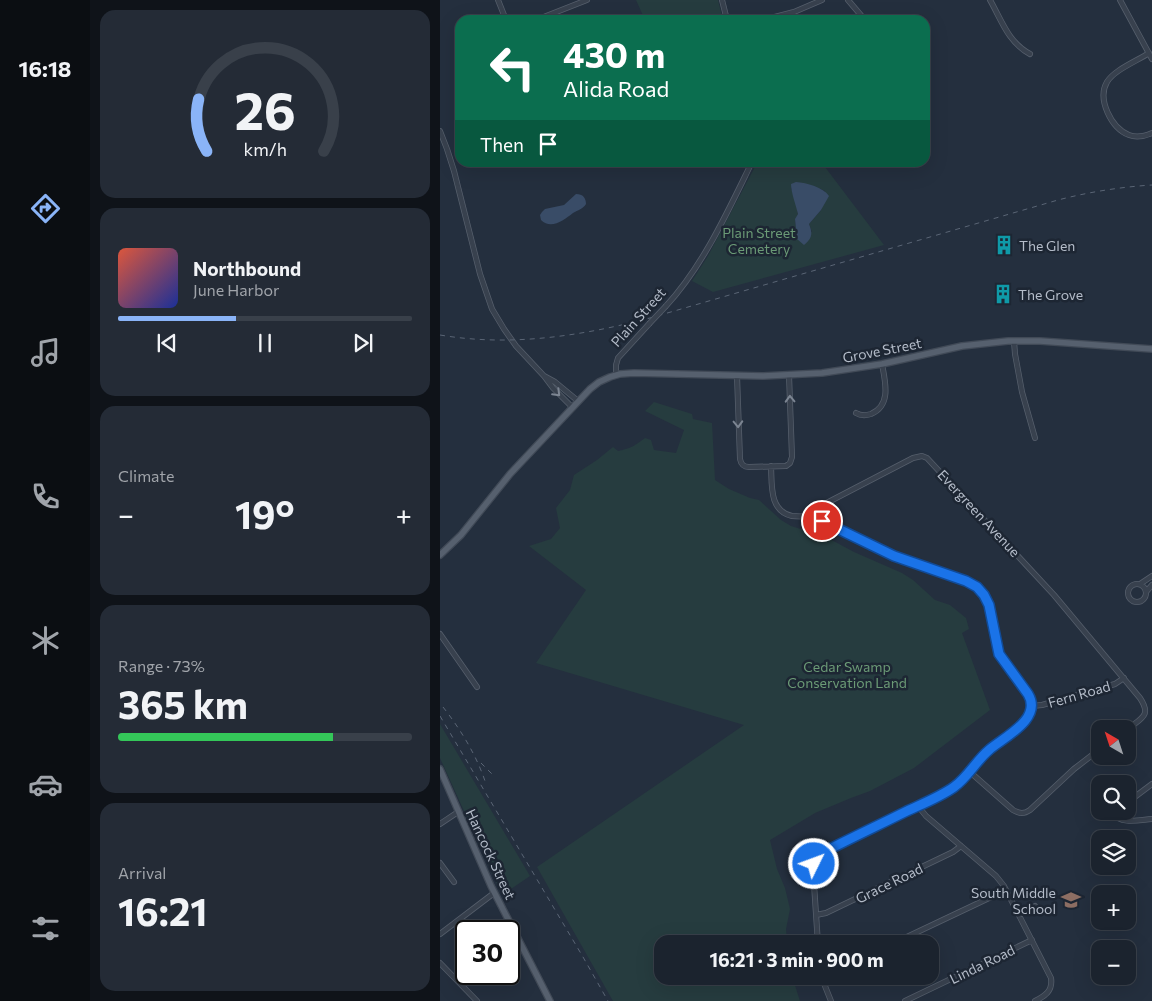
<!DOCTYPE html>
<html lang="en">
<head>
<meta charset="utf-8">
<style>
  body { margin:0; font-family:Commissioner,sans-serif; background:#242b36; color:#f1f3f6; height:100vh; display:flex; flex-direction:column; font-size:19px; white-space:nowrap }
  * { box-sizing:border-box; margin:0 }
  p { font-size:16px; color:#a0a4aa }
  .icon { flex:none; width:28px; height:28px; fill:none; stroke:currentColor; stroke-width:2; stroke-linecap:round; stroke-linejoin:round }
  .map { position:relative; flex:1; overflow:hidden }
  .drawer { display:flex; flex-direction:column; gap:10px; padding:10px; background:#0f1319; width:350px }
  .drawer>* { flex:none }
  .top-card { position:absolute; left:15px; top:15px; width:475px; height:152px; border-radius:15px; box-shadow:0 5px 20px #0002,0 0 0 1px #39404a; background:#0b6e4f; color:#fff; overflow:hidden }
  .needle { width:32px; rotate:321deg }
  .tools { position:absolute; left:651px; top:720px; display:grid; gap:10px }
  .tools a { display:grid; place-items:center; width:45px; height:45px; border-radius:10px; background:#1b232e; box-shadow:0 5px 20px #0002,0 0 0 1px #39404a; font-size:25px }
  .speed { position:absolute; left:15px; top:920px; display:flex; gap:10px; font-size:25px; font-weight:700; text-align:center }
  .speed>* { display:grid; place-content:center; width:65px; height:65px; border-radius:50%; background:#1b232e; box-shadow:0 5px 20px #0002,0 0 0 1px #39404a; line-height:1 }
  .speed .limit { border:2px solid #111; border-radius:8px; background:#fff; color:#111 }
  .pin { position:absolute; display:grid; place-items:center; width:42px; height:42px; color:#fff; margin:-21px; border:2px solid #fff; border-radius:50%; box-shadow:0 1px 5px #0007 }
  .me { position:absolute; width:55px; margin:-28px; rotate:48deg; stroke-linejoin:round; filter:drop-shadow(0 0 4px #0008) }
  .turn { display:flex; align-items:center; gap:18px; height:105px; padding:0 25px; font-size:22px }
  .turn .icon { width:65px; height:65px; stroke-width:2.5 }
  .turn b { display:block; font-size:35px; line-height:42px }
  .then { display:flex; align-items:center; height:48px; padding:0 25px; background:#0003; gap:10px; font-size:19px }
  .big { font-size:38px; font-weight:700; line-height:1.1 }
  .drawer .widget { flex:1; display:flex; flex-direction:column; justify-content:center; gap:8px; min-width:0; padding:0 18px; border-radius:15px; background:#242b36 }
  .drawer .dial { align-items:center; gap:0 }
  .dial svg { height:130px; overflow:visible; fill:none; stroke:#39404a; stroke-width:7; stroke-linecap:round; text-anchor:middle }
  .dial text { fill:#f1f3f6; stroke:none }
  .song { display:flex; align-items:center; gap:15px }
  .cover { width:60px; height:60px; border-radius:8px; background:linear-gradient(135deg,hsl(10 70% 55%),hsl(230 70% 35%)) }
  .played { height:5px; border-radius:2px; background:linear-gradient(90deg,#8ab4f8 40%,#39404a 40%) }
  .keys { display:flex; justify-content:space-around; direction:ltr }
  .heat { display:flex; justify-content:space-between; align-items:center; font-size:28px; direction:ltr }
  .charge { height:8px; border-radius:4px; background:linear-gradient(90deg,#34c759 73%,#39404a 0) }
  .trip { position:absolute; left:214px; top:935px; width:285px; height:50px; border-radius:15px; background:#1b232e; box-shadow:0 5px 20px #0002,0 0 0 1px #39404a; font-weight:700; line-height:50px; text-align:center }
  main { display:flex; flex:1; min-height:0 }
  .tab-bar { display:flex; flex-direction:column; width:90px; justify-content:space-around; align-items:center; background:#0b0e12; color:#a0a4aa }
  .tab-bar .icon { width:35px; height:35px }
  .tab-bar .on { color:#8ab4f8 }
  .tab-bar b { font-size:22px; color:#f1f3f6 }
  .map>svg:first-child { display:block }
</style>
</head>
<body>
<main>
<nav class="tab-bar">
<b>16:18</b>
<svg class="icon on" aria-label="directions" viewBox="0 0 24 24"><path d="M12 3l9 9-9 9-9-9zM9 14v-3h6M13 9l2 2-2 2"/></svg>
<svg class="icon" aria-label="music" viewBox="0 0 24 24"><path d="M9 18V5l10-2v13"/><circle cx="6" cy="18" r="3"/><circle cx="16" cy="16" r="3"/></svg>
<svg class="icon" aria-label="phone" viewBox="0 0 24 24"><path d="M5 4h4l2 5-3 2q2 4 5 5l2-3 5 2v4C11 20 4 13 5 4z"/></svg>
<svg class="icon" aria-label="climate" viewBox="0 0 24 24"><path d="M12 3v18M4 7l16 10M4 17L20 7"/></svg>
<svg class="icon" aria-label="car" viewBox="0 0 24 24"><path d="M5 17H2v-5l4-1 3-4h7l3 4 3 1v5h-3M9 17h6M6 11h13"/><circle cx="7" cy="17" r="2"/><circle cx="17" cy="17" r="2"/></svg>
<svg class="icon" aria-label="filters" viewBox="0 0 24 24"><path d="M4 7h16M4 17h16"/><circle cx="9" cy="7" r="2"/><circle cx="15" cy="17" r="2"/></svg>
</nav>
<section class="drawer">
<div class="widget dial"><svg viewBox="0 0 100 80">
<path d="M14 69A42 42 0 1 1 86 69"/>
<path d="M14 69A42 42 0 0 1 9 37" stroke="#8ab4f8"/>
<text x="50" y="56" font-size="32" font-weight="700">26</text>
<text x="50" y="72" font-size="11">km/h</text>
</svg></div>
<div class="widget">
<div class="song"><i class="cover"></i><div><b>Northbound</b><p>June Harbor</p></div></div>
<div class="played"></div>
<div class="keys"><svg class="icon" aria-label="previous" viewBox="0 0 24 24"><path d="M18 5L8 12l10 7zM5 5v14"/></svg><svg class="icon" aria-label="pause" viewBox="0 0 24 24"><path d="M8 5v14M16 5v14"/></svg><svg class="icon" aria-label="next" viewBox="0 0 24 24"><path d="M6 5l10 7-10 7zM19 5v14"/></svg></div>
</div>
<div class="widget"><p>Climate</p>
<div class="heat"><a>−</a><b class="big">19°</b><a>+</a></div>
</div>
<div class="widget"><p>Range · 73%</p><b class="big">365 km</b><div class="charge"></div></div>
<div class="widget"><p>Arrival</p><b class="big">16:21</b></div>
</section>
<div class="map">
<svg width="712" height="1001" viewBox="0 0 712 1001">
  <rect width="100%" height="100%" fill="#242f3e"/>
  <path fill="#263c3f" fill-rule="evenodd" d="M196,0H278L283,20H205Z
    M317,163H382L444,245L273,292L252,281L268,256ZM368,184L385,191L381,210L369,224L372,232L356,228L355,220L358,214L354,195L351,188Z
    M214,402L252,414L253,419L272,423L275,480L289,489L310,498L319,500L341,520L351,526L386,537L414,552L462,573L473,580L495,600L510,605L526,618L529,629L522,633L550,710L474,768L430,791L411,798L375,813L330,840L337,869L345,888L350,909L346,929L347,944H222V976H352L360,1001H173L97,867L304,725L96,663L146,590L89,546L111,539L120,528L116,508L130,490L134,475L157,460L173,447L178,451C192,448 194,446 205,438L211,440L214,450L236,453L244,430L205,411Z
    M0,724L90,876L62,895L0,758Z"/>
  <path fill="#394c67" d="M356,182C367,183 383,187 389,196L381,210L369,224C373,234 372,238 364,245L357,239L355,219L358,214C356,206 351,192 351,184Z
    M136,194C143,194 146,198 146,204C143,209 138,210 133,213C124,220 111,230 101,220L100,215L102,212L105,209L124,205Z"/>
  <g fill="none" stroke-linecap="round" stroke-linejoin="round">
    <defs>
      <path id="minor" d="M58,0L66,20
        M282,0L287,20
        M408,0L425,20
        M550,0C562,21 568,42 590,54
        M680,0L712,59
        M96,20L147,0
        M323,20L354,12L382,0
        M709,53C697,61 674,70 667,82C657,99 671,128 689,135C697,138 705,136 712,133
        M0,131L7,149L14,171L40,274L52,309L64,329L76,346L104,376L113,388L132,407
        M226,306C263,266 288,211 312,162
        M574,341L575,354L582,392L595,438
        M176,375V365L178,358L209,324
        M104,376L115,382L138,401
        M297,376L300,459C301,464 303,467 309,467L346,466L350,463L352,457L349,375
        M416,413C421,416 425,416 431,414C452,405 445,381 442,364
        M331,466C332,485 329,511 352,516C360,517 368,516 376,518L454,556L531,584L541,592L547,601L552,617L558,651L560,656L590,696L591,701L592,708L588,717L580,726L547,752L521,781L505,792L384,852C377,856 374,861 373,869L378,944
        M370,516L373,511L377,508L473,458L482,456L487,458L614,595L700,698C712,716 701,718 688,729
        M688 593a9 9 0 1 1 18 0a9 9 0 1 1-18 0Z
        M700,584L712,576
        M706,592L712,585
        M0,634L37,687
        M592,706L602,705L675,684L684,678
        M530,772L573,810C580,814 584,814 590,810L634,769L660,749
        M688,802L712,784
        M478,806L486,816L556,876L564,886L611,978C613,991 605,996 595,1001
        M675,811L673,813C681,825 699,820 712,819
        M0,824L18,812
        M0,863L14,882
        M376,915L386,913L513,852L521,846
        M579,915L595,906
        M0,934L54,893
        M452,944L566,890
        M0,963L37,1001
        M381,976L391,1001
        M465,1001L592,940"/>
      <path id="major" d="M0,555L21,535L70,474L150,389L159,382L170,377L180,374L194,373L323,376L382,373L442,364L522,346L568,341H600L712,349
        M0,769L51,886L110,1001"/>
    </defs>
    <use href="#minor" stroke="#565f6c" stroke-width="6"/>
    <use href="#major" stroke="#414a57" stroke-width="8"/>
    <use href="#minor" stroke="#38414e" stroke-width="4.5"/>
    <use href="#major" stroke="#56606e" stroke-width="5.5"/>
    <path stroke="#5a6575" stroke-width="1" stroke-dasharray="5 5" stroke-linecap="butt" d="M0,335C71,347 141,336 210,318L618,200C649,192 680,187 712,185
      M3,707C21,730 37,756 46,784
      M0,716L143,957L168,1001
      M41,763L54,776"/>
    <defs>
      <path id="minor-bridge" d="M209,324L226,306"/>
    </defs>
    <use href="#minor-bridge" stroke="#565f6c" stroke-width="6" stroke-linecap="butt"/>
    <use href="#minor-bridge" stroke="#38414e" stroke-width="4.5"/>
  </g>
  <defs><path id="oneway-chevron" d="M-2-3.5L2.5 0L-2 3.5" fill="none" stroke-width="1.6" stroke-linecap="round" stroke-linejoin="round" transform="scale(1.25)"/></defs>
  <g stroke="#7c8592">
    <use href="#oneway-chevron" transform="translate(117 393) rotate(45)"/>
    <use href="#oneway-chevron" transform="translate(350 399) rotate(-92)"/>
    <use href="#oneway-chevron" transform="translate(298 424) rotate(88)"/>
  </g>
  <g fill="none" stroke-linecap="round" stroke-linejoin="round">
    <defs>
      <path id="route" d="M374,864L377,858L384,852C411,838 439,825 467,811C482,804 500,797 514,787C528,777 536,761 549,750C564,737 603,719 588,694L559,654L549,605L544,595L537,587L526,581L454,556L382,521"/>
    </defs>
    <use href="#route" stroke="#114b97" stroke-width="12"/>
    <use href="#route" stroke="#1a73e8" stroke-width="9"/>
  </g>
  <defs>
    <symbol id="building-bare" viewBox="-9 -9 18 18"><path d="M-4-6H4V6H1V3H-1V6H-4ZM-2.5-4.3h1.7v1.8h-1.7ZM.8-4.3h1.7v1.8H.8ZM-2.5-1h1.7V.8h-1.7ZM.8-1h1.7V.8H.8Z" fill="#0f9aa8" stroke="#1d2633" stroke-width="2.5" paint-order="stroke"/></symbol>
    <symbol id="school-bare" viewBox="-9 -9 18 18"><path d="M0-5L7-2L0 1L-7-2ZM-4 1L0 2.5L4 1V4Q0 6-4 4Z" fill="#8d6e63" stroke="#1d2633" stroke-width="2.5" paint-order="stroke"/></symbol>
  </defs>
  <g fill-rule="evenodd">
    <use href="#building-bare" x="550" y="231" width="28" height="28"/>
    <use href="#building-bare" x="549" y="280" width="28" height="28"/>
    <use href="#school-bare" x="617" y="886" width="28" height="28"/>
  </g>
  <g text-anchor="middle" dominant-baseline="central" stroke-width="5" stroke-linejoin="round" paint-order="stroke">
    <g font-size="14" fill="#6b9a76" stroke="#1d2633">
      <text x="319" y="232">Plain Street<tspan x="319" dy="16">Cemetery</tspan></text>
      <text x="407" y="666">Cedar Swamp<tspan x="407" dy="16">Conservation Land</tspan></text>
    </g>
    <g font-size="14" fill="#b4bcc9" stroke="#1d2633" text-anchor="start">
      <text x="579" y="245">The Glen</text>
      <text x="578" y="294">The Grove</text>
      <text x="616" y="892" text-anchor="end">South Middle<tspan x="616" dy="16">School</tspan></text>
    </g>
    <g font-size="14" fill="#b4bcc9" stroke="#1d2633">
      <text transform="translate(198 317) rotate(-48)">Plain Street</text>
      <text transform="translate(442 350) rotate(-11)">Grove Street</text>
      <text transform="translate(539 513) rotate(47)">Evergreen Avenue</text>
      <text transform="translate(639 694) rotate(-16)">Fern Road</text>
      <text transform="translate(51 854) rotate(65)">Hancock Street</text>
      <text transform="translate(449 883) rotate(-26)">Grace Road</text>
      <text transform="translate(542 964) rotate(-26)">Linda Road</text>
    </g>
  </g>
</svg>
<div class="tools">
<a><svg class="needle" viewBox="-14 -14 28 28"><path d="M0-13l5 13h-10z" fill="#e53935"/><path d="M0 13l5-13h-10z" fill="#a0a4aa"/></svg></a>
<a><svg class="icon" aria-label="search" viewBox="0 0 24 24"><circle cx="10" cy="10" r="6"/><path d="M15 15l6 6"/></svg></a>
<a><svg class="icon" aria-label="layers" viewBox="0 0 24 24"><path d="M12 4l9 5-9 5-9-5zM3 14l9 5 9-5"/></svg></a>
<a>+</a>
<a>−</a>
</div>
<div class="speed"><div class="limit">30</div></div>
<div class="pin" style="left:382px;top:521px;background:#d93025"><svg class="icon" aria-label="arrive" viewBox="0 0 24 24"><path d="M6 21V4h12l-3 4 3 4H6"/></svg></div>
<svg class="me" style="left:374px;top:864px" viewBox="-20 -20 40 40"><circle r="17" fill="#1a73e8" stroke="#fff" stroke-width="3"/><path d="M0-11L8 9 0 5-8 9z" fill="#fff"/></svg>
<div class="trip">16:21 · 3 min · 900 m</div>
<div class="top-card">
<div class="turn"><svg class="icon" aria-label="left" viewBox="0 0 24 24"><path d="M17 20v-9H6M10 6l-5 5 5 5"/></svg><div><b>430 m</b>Alida Road</div></div>
<div class="then">Then<svg class="icon" aria-label="arrive" viewBox="0 0 24 24"><path d="M6 21V4h12l-3 4 3 4H6"/></svg></div>
</div>
</div>
</main>
</body>
</html>
